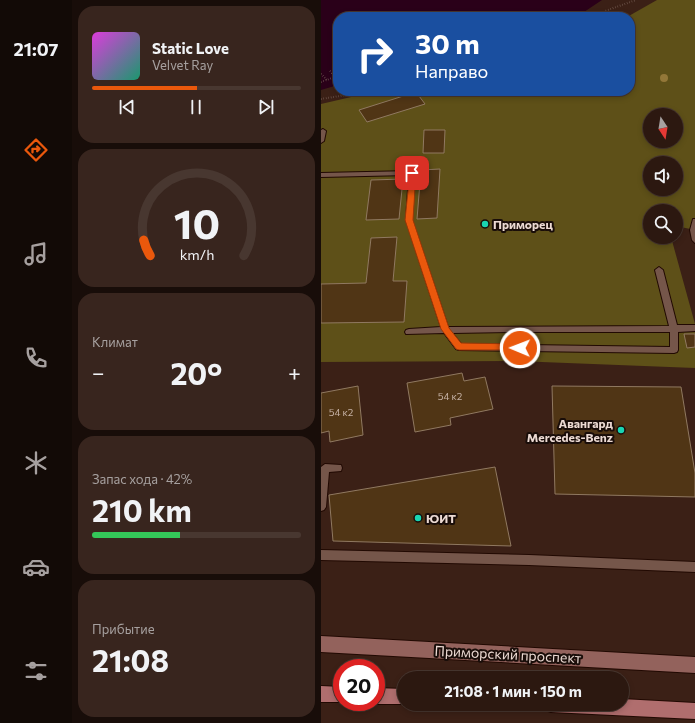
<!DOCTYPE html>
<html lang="ru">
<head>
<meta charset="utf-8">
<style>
  body { margin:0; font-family:Commissioner,sans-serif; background:#38251e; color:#f1f3f6; height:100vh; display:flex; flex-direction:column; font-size:15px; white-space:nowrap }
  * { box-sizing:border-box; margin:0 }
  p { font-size:13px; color:#a6a09f }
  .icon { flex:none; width:22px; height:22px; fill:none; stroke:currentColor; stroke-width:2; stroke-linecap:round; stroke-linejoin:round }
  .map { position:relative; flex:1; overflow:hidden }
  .details { display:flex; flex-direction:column; gap:6px; padding:6px; background:#180d09; width:249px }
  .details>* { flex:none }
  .banner { position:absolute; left:12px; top:12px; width:302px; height:84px; border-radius:16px; box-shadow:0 2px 6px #0003,0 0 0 1px #483730; background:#1a4fa0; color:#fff; overflow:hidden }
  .needle { width:26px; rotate:168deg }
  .tools { position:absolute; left:322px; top:108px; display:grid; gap:8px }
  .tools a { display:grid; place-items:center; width:40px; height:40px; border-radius:50%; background:#2c1810; box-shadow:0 2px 6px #0003,0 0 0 1px #483730; font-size:20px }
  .speed { position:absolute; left:12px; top:659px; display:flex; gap:8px; font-size:20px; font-weight:700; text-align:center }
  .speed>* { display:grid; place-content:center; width:52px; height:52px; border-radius:50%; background:#2c1810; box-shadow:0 2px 6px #0003,0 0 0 1px #483730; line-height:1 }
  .speed .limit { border:6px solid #d22; background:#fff; color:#111 }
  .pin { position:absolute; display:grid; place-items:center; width:34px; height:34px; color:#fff; margin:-17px; border-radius:8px; box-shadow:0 2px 6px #0006 }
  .me { position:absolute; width:44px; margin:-22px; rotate:271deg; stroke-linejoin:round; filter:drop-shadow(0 0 3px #0008) }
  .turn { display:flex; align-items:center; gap:14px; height:84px; padding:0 16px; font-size:18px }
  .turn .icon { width:52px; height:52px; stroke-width:2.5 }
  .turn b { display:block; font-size:28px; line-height:34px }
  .big { font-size:30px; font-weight:700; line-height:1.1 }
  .details .widget { flex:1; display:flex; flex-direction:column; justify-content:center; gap:6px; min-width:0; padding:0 14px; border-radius:16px; background:#38251e }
  .details .dial { align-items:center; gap:0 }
  .dial svg { height:104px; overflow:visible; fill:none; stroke:#483730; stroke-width:7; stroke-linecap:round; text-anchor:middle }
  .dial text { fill:#f1f3f6; stroke:none }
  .song { display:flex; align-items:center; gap:12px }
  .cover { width:48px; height:48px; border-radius:6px; background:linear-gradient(135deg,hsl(300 70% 55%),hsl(160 70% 35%)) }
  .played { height:4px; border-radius:2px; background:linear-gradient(90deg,#ea580c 50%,#483730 50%) }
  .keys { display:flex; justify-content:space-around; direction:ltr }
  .heat { display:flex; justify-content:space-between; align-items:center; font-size:22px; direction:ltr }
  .charge { height:6px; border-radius:3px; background:linear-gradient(90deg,#34c759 42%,#483730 0) }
  .trip { position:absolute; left:76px; top:671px; width:232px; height:40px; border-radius:20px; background:#2c1810; box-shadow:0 2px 6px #0003,0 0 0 1px #483730; font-weight:700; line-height:40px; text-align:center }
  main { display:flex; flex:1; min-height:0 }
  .tabs { display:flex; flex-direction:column; width:72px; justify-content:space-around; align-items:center; background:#120a06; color:#a6a09f }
  .tabs .icon { width:28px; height:28px }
  .tabs .selected { color:#ea580c }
  .tabs b { font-size:18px; color:#f1f3f6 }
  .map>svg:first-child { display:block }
</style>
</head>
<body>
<main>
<nav class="tabs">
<b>21:07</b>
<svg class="icon selected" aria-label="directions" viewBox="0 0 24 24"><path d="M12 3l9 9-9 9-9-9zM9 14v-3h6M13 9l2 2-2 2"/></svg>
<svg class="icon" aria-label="music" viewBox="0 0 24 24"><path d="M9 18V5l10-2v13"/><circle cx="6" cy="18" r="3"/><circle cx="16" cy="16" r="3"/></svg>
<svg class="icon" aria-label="phone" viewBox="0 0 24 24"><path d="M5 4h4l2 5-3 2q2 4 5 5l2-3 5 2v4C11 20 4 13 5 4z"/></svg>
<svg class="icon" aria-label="climate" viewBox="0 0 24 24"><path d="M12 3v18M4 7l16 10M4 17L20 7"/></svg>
<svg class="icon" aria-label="car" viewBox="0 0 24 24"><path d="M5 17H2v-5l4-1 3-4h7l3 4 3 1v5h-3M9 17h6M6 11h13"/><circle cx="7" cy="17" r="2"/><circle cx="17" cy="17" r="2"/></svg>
<svg class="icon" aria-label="filters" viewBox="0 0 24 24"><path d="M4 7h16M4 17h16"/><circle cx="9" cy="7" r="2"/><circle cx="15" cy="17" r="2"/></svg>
</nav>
<section class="details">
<div class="widget">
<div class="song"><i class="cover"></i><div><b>Static Love</b><p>Velvet Ray</p></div></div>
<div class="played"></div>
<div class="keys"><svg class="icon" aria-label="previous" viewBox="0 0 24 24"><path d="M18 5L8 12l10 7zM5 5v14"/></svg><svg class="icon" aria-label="pause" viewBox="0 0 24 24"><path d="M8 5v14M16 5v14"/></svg><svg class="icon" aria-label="next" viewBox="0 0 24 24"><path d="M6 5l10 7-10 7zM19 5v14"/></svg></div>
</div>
<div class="widget dial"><svg viewBox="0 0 100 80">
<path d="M14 69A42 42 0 1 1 86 69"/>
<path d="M14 69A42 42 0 0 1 9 57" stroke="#ea580c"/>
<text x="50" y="56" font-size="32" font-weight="700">10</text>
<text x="50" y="72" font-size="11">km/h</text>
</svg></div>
<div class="widget"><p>Климат</p>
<div class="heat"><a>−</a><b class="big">20°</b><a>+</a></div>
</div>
<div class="widget"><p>Запас хода · 42%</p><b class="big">210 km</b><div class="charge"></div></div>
<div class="widget"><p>Прибытие</p><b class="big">21:08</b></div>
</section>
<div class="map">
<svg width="374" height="723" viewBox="0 0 374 723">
  <rect width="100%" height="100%" fill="#3b2016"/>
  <path fill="#5e5018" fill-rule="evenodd" d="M336,0H374V230L355,226V211H329V237H350L374,324V368L195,361L0,362V104L56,91H309V17H306ZM329,115H355V141H329ZM329,163H355V189H329Z"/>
  <path fill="#2a0019" d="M0,0H281L263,12L249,17H17V85L0,90Z"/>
  <path fill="#503515" stroke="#907961" d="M95,92L104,104L46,122L38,110Z
    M103,130H124L123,153H102Z
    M119,169L116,218L96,219L100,170Z
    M82,179L78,219L45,220L50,180Z
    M76,237L72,281H86L83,322L0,323V284L45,283L50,238Z
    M363,334H374V347L366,348Z
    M141,373L143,381L164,377L172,409L129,418L130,425L94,432L86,383Z
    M37,386L42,435L9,442L8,431L0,433V393Z
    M231,386L360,387L374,473V497L234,494Z
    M174,467L190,546L12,541L8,495Z"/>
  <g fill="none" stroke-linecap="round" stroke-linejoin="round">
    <defs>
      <path id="lane" d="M2,129L5,131L3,141L0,143V130Z
        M91,171L94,173L91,220L127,327L348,326L334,270L338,267L342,270L356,325H374V331L357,332V350L356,352L353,353L138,350L135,349L123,333L85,334L84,332L85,330L88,329L120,327L85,220L88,175L0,177V173ZM195,332H349V347L140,344L131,333Z
        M372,219H374V243L371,240L369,230Z
        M4,464L20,465L21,468L20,471L8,472L5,507L3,510L0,511V467Z
        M0,550L208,555L374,562V572L208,565L0,560Z"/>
      <path id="secondary" d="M0,636L374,657V673L0,652Z"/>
      <path id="primary" d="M0,686L21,687V702H24H0Z
        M55,688L83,689V704H86H55L50,702H55Z
        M301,699L374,703V719L230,712L224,710L222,704H301Z"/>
    </defs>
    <use href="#lane" stroke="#210902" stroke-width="2"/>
    <use href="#secondary" stroke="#210902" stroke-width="2"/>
    <use href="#primary" stroke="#210902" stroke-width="2"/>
    <path stroke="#7d655c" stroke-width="2" stroke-dasharray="0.5 2" stroke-linecap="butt" d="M277,17L284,11L315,0
      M9,71L14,77
      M0,74L6,80
      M0,82L17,76
      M0,99L50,91"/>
    <use href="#lane" fill="#75564a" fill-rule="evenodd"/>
    <use href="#secondary" fill="#93625c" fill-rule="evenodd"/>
    <use href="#primary" fill="#b06e6e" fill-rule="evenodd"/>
  </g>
  <circle fill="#937738" cx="343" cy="78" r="4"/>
  <path fill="#ea580c" stroke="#983908" d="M89,171L95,173L92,220L128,328L140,343L199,344L202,345V350H138L135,349L120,329L84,220Z"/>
  <g fill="#19d5b2" stroke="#190d09" stroke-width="1.5">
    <circle cx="164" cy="224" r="4"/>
    <circle cx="300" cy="430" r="4"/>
    <circle cx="97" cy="518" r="4"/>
  </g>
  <g text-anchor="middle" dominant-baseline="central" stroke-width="4" stroke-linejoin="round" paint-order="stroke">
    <g font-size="10" fill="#c5b1a4">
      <text x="129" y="396">54 к2</text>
      <text x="20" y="412">54 к2</text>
    </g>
    <g font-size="12" font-weight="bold" fill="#ecdad3" stroke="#190d09" text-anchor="start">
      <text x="172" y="224">Приморец</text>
      <text x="292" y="423" text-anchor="end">Авангард<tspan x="292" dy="14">Mercedes-Benz</tspan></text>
      <text x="105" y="518">ЮИТ</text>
    </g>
    <g font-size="14" fill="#ecdad3" stroke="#190d09">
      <text transform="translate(187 654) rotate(3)">Приморский проспект</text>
    </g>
  </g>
</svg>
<div class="tools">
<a><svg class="needle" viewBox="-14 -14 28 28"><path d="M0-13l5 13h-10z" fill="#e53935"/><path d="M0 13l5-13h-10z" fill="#a6a09f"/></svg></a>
<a><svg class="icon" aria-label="sound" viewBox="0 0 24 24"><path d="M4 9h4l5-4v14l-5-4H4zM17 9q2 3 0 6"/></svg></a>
<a><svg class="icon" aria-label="search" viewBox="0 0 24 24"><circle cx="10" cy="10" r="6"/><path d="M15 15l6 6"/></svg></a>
</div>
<div class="speed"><div class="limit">20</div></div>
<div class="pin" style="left:91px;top:173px;background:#d93025"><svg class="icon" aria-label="arrive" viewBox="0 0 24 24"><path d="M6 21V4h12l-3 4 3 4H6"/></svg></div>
<svg class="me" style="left:199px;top:348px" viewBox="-20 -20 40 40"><circle r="17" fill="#ea580c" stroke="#fff" stroke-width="3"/><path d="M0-11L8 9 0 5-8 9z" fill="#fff"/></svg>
<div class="trip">21:08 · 1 мин · 150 m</div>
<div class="banner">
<div class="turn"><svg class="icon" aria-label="right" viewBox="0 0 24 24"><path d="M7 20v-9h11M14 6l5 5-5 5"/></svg><div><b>30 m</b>Направо</div></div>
</div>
</div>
</main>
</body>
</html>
